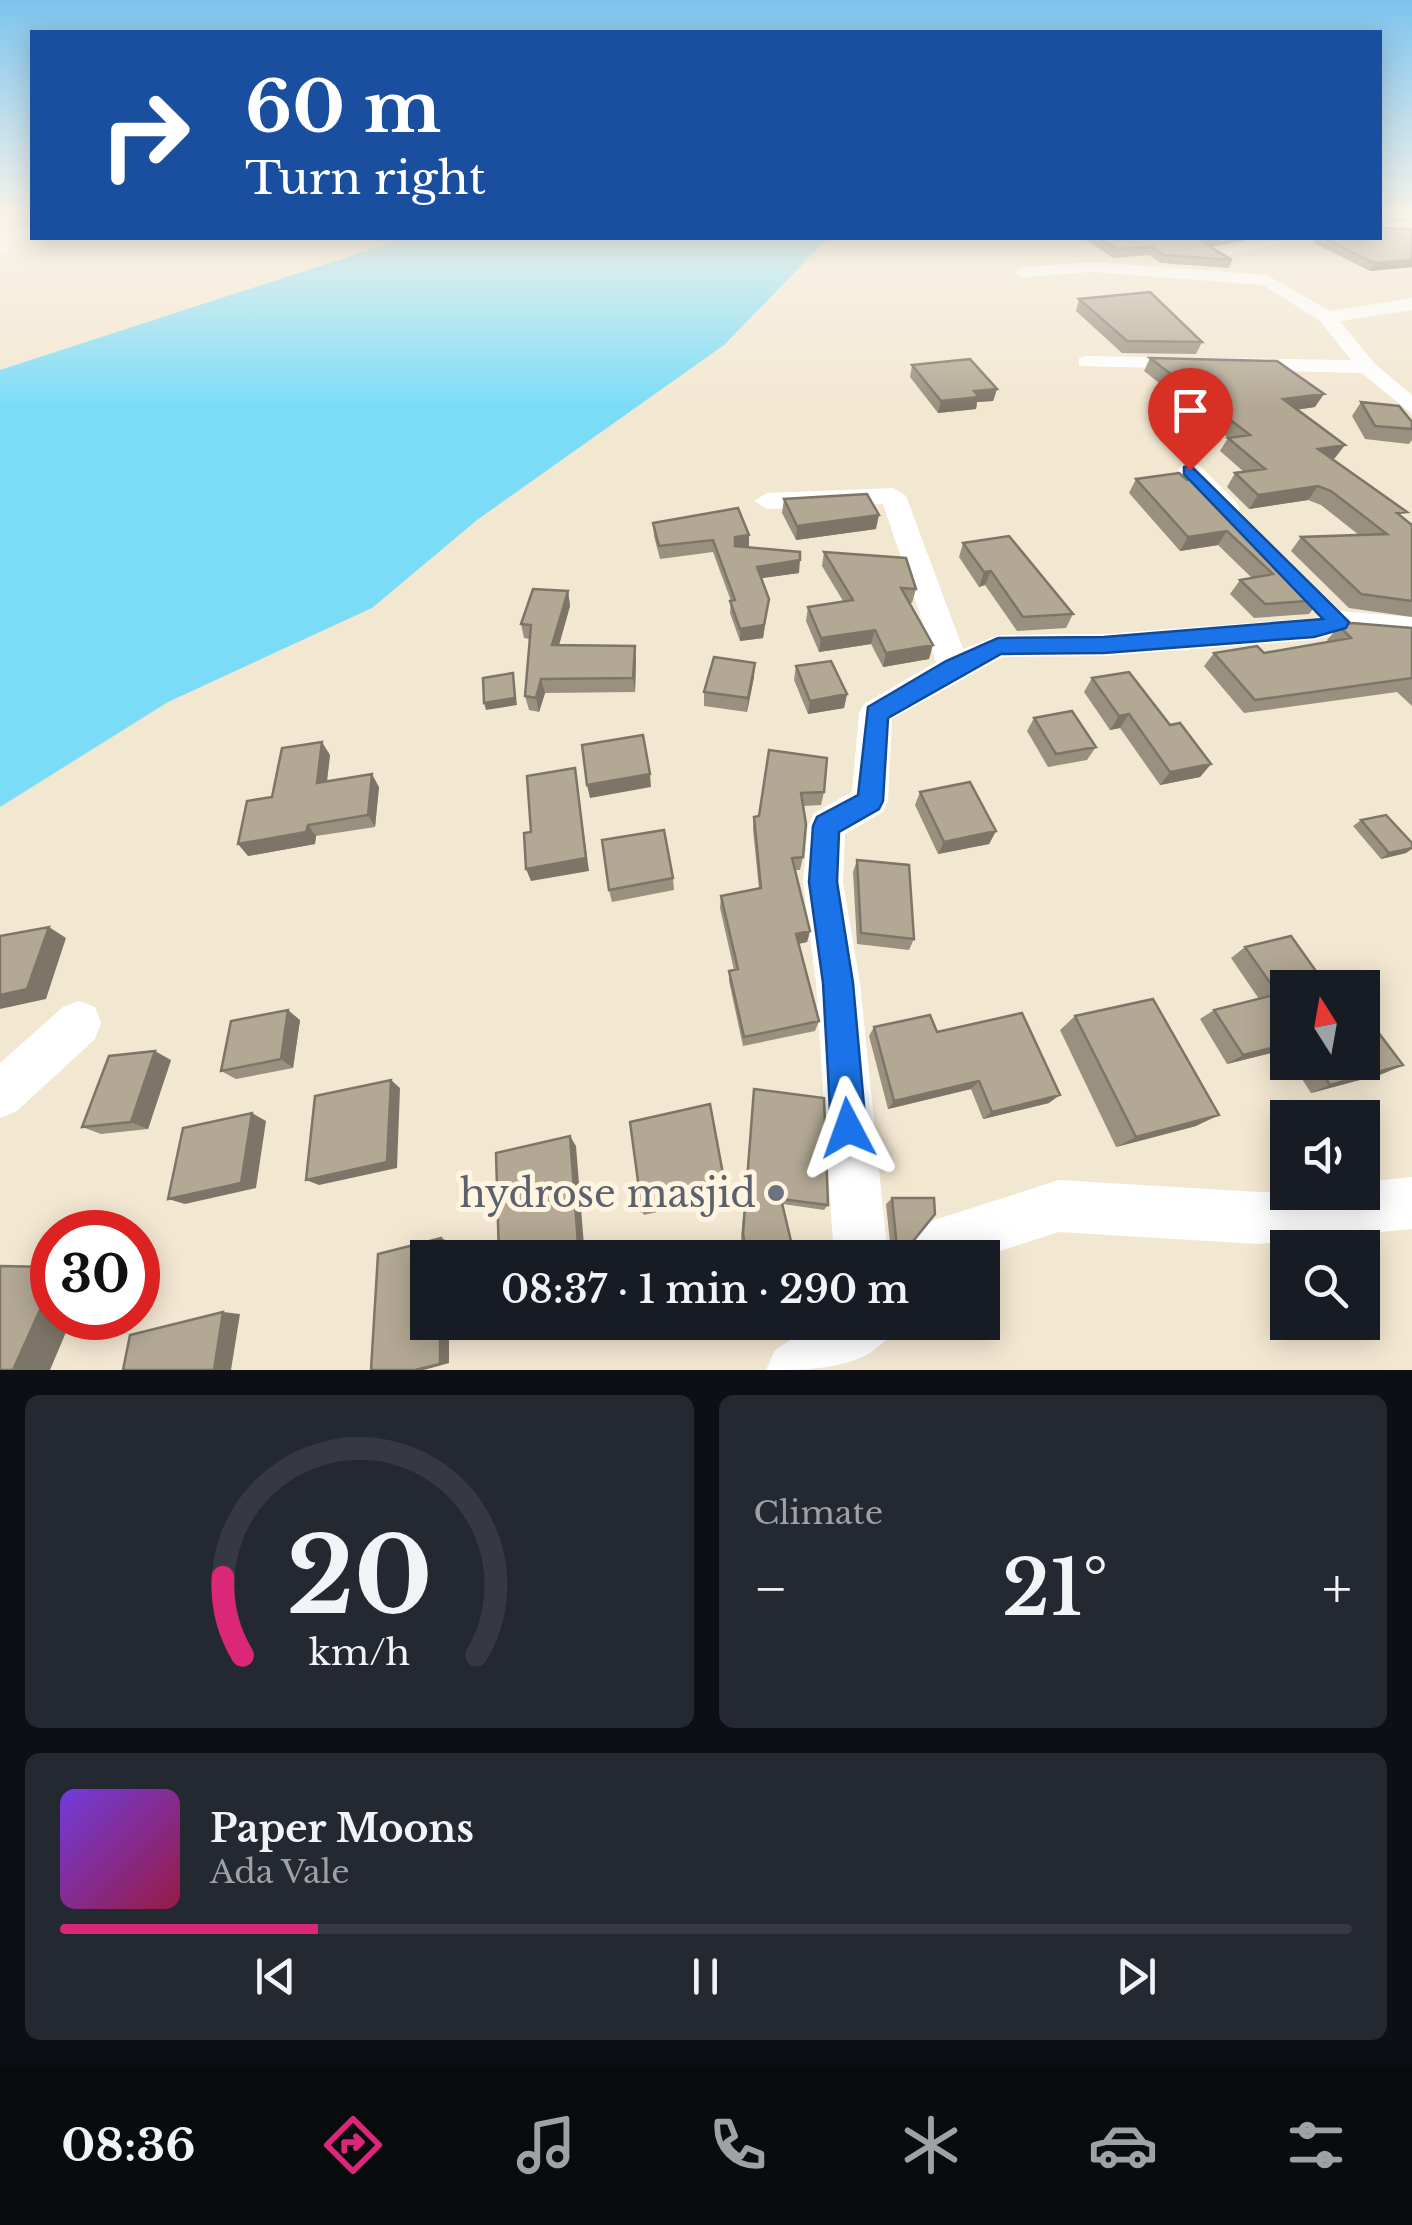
<!DOCTYPE html>
<html lang="en">
<head>
<meta charset="utf-8">
<style>
  body { margin:0; font-family:"Libre Baskerville",serif; background:#242831; color:#f1f3f6; height:100vh; display:flex; flex-direction:column; font-size:38px; white-space:nowrap }
  * { box-sizing:border-box; margin:0 }
  p { font-size:32px; color:#9ea1a6 }
  .icon { flex:none; width:55px; height:55px; fill:none; stroke:currentColor; stroke-width:2; stroke-linecap:round; stroke-linejoin:round }
  .map { position:relative; height:1370px; overflow:hidden }
  .panel { display:flex; flex-direction:column; gap:25px; padding:25px; background:#0d0f14; flex:1 }
  .panel>* { flex:none }
  .guide { position:absolute; left:30px; top:30px; width:1352px; height:210px; border-radius:0px; box-shadow:0 5px 25px #0003; background:#1a4fa0; color:#fff; overflow:hidden }
  .needle { width:65px; rotate:349deg }
  .tools { position:absolute; left:1270px; top:970px; display:grid; gap:20px }
  .tools a { display:grid; place-items:center; width:110px; height:110px; border-radius:0px; background:#171b24; box-shadow:0 5px 25px #0003; font-size:50px }
  .speed { position:absolute; left:30px; top:1210px; display:flex; gap:20px; font-size:50px; font-weight:700; text-align:center }
  .speed>* { display:grid; place-content:center; width:130px; height:130px; border-radius:50%; background:#171b24; box-shadow:0 5px 25px #0003; line-height:1 }
  .speed .limit { border:15px solid #d22; background:#fff; color:#111 }
  .pin { position:absolute; display:grid; place-items:center; width:85px; height:85px; color:#fff; margin:-102px -42px; border-radius:50% 50% 50% 0; rotate:-45deg; box-shadow:0 0 10px #0007 }
  .pin .icon { rotate:45deg }
  .me { position:absolute; width:110px; margin:-55px; rotate:356deg; stroke-linejoin:round; filter:drop-shadow(0 0 8px #0008) }
  .turn { display:flex; align-items:center; gap:35px; height:210px; padding:0 50px; font-size:45px }
  .turn .icon { width:130px; height:130px; stroke-width:2.5 }
  .turn b { display:block; font-size:70px; line-height:85px }
  .big { font-size:75px; font-weight:600; line-height:1.1 }
  .panel .widget { flex:1; display:flex; flex-direction:column; justify-content:center; gap:15px; min-width:0; padding:0 35px; border-radius:15px; background:#242831 }
  .panel .dial { align-items:center; gap:0 }
  .dial svg { height:260px; overflow:visible; fill:none; stroke:#363941; stroke-width:7; stroke-linecap:round; text-anchor:middle }
  .dial text { fill:#f1f3f6; stroke:none }
  .song { display:flex; align-items:center; gap:30px }
  .cover { width:120px; height:120px; border-radius:15px; background:linear-gradient(135deg,hsl(260 70% 55%),hsl(340 70% 35%)) }
  .played { height:10px; border-radius:5px; background:linear-gradient(90deg,#db2777 20%,#363941 20%) }
  .keys { display:flex; justify-content:space-around; direction:ltr }
  .heat { display:flex; justify-content:space-between; align-items:center; font-size:55px; direction:ltr }
  .panel .tiles { flex:1; display:grid; gap:25px; grid-template-columns:1fr 1fr }
  .widget:last-child { grid-column:span 2 }
  .trip { position:absolute; left:410px; top:1240px; width:590px; height:100px; border-radius:0px; background:#171b24; box-shadow:0 5px 25px #0003; font-weight:600; line-height:100px; text-align:center }
  .menu { display:flex; height:160px; justify-content:space-around; align-items:center; background:#090b0e; color:#9ea1a6 }
  .menu .icon { width:70px; height:70px }
  .menu .on { color:#db2777 }
  .menu b { font-size:45px; color:#f1f3f6 }
  .map>svg:first-child { display:block }
</style>
</head>
<body>
<div class="map">
<svg width="1412" height="1370" viewBox="0 0 1412 1370">
  <rect width="100%" height="100%" fill="#f2e7d1"/>
  <path fill="#7bdcf8" d="M406,238H828L724,345L477,520L372,608L168,702L0,807V370Z"/>
  <g fill="none" stroke-linecap="round" stroke-linejoin="round">
    <path fill="#fff" fill-rule="evenodd" d="M32,223V233L14,237L6,253L0,254L1,231Z
      M1380,223H1412V233H1380Z
      M1270,238H1303L1228,255L1220,250Z
      M1093,262L1267,275L1330,311L1412,298V310L1340,321L1374,363L1412,395V414L1362,373L1079,366V358L1086,356L1351,360L1320,321L1263,285L1093,272L1024,277L1015,272L1024,267Z
      M1190,463L1199,465L1236,502L1240,508L1236,514H1218L1181,475L1178,470L1181,465Z
      M893,488L906,496L963,649L999,635L1104,634L1314,618L1339,611L1412,617V639L1339,633L1314,640L1104,656L1003,657L892,719L888,801L883,812L845,834L843,882L860,983L888,1258H834L816,983L803,882L808,825L814,813L852,792L859,713L864,704L936,662L883,504L767,509L754,501L767,493Z
      M79,1001L95,1007L101,1023L95,1039L17,1111L0,1118V1063L63,1007Z
      M1412,1177V1229L1258,1244L1059,1232L978,1258H904L912,1239L928,1222L1059,1180L1258,1192H1362V1182Z
      M818,1322H898C874,1370 817,1370 766,1370L775,1350Z"/>
  </g>
  <path fill="#99907f" d="M1380,216H1412V223L1383,220L1382,228L1412,229V267L1370,271L1314,243L1317,238H1380Z
    M1084,238H1245L1243,241L1210,247L1232,260L1229,268L1161,263L1149,255L1113,258Z
    M1079,299L1202,342L1196,354L1122,353L1076,311Z
    M1150,358L1315,407L1297,410L1335,458L1333,459L1412,525V617L1349,608L1291,551L1301,537L1359,535L1321,505L1308,500L1249,509L1227,487L1235,473L1244,472L1220,451L1228,438L1144,371Z
    M912,365L997,389L993,401L977,402L976,409L938,413L910,377Z
    M1361,402L1412,422V440L1409,444L1365,439L1352,416Z
    M1179,473L1320,600L1309,614L1254,618L1230,594L1240,580L1252,578L1218,545L1180,551L1129,493L1136,479Z
    M784,499L876,529L796,540L782,513Z
    M653,523L749,535V547L799,573L761,578L769,599L763,638L740,641L730,613L731,601L713,552L660,559L654,536Z
    M963,543L1073,614L1066,628L1017,631L985,585L979,587L959,557Z
    M824,552L916,589L912,603H909L929,659L883,667L871,644L819,652L806,621L808,607L843,601L822,566Z
    M568,591L570,606L559,645L635,646L636,660L635,692L545,693L539,712L529,710L525,696L530,639L524,638L521,624Z
    M1339,626L1412,628V706L1397,692L1244,713L1204,666L1214,653H1264L1329,642L1327,640Z
    M796,666L847,694L844,708L808,714L794,680Z
    M754,677L747,712L704,706V692Z
    M1092,678L1170,725L1211,764L1200,777L1160,785L1120,728L1110,730L1084,692Z
    M1034,718L1096,747L1087,760L1048,767L1027,731Z
    M769,750L824,792L821,805L803,806V857L800,870H794L810,931L807,942L798,944L819,1021L815,1031L743,1046L729,981V971L734,970L720,908L721,896L759,889L753,829L754,817L759,816Z
    M330,755L327,782L379,787L375,827L316,836L315,844L248,856L272,797Z
    M920,792L996,831L989,844L938,854L915,805Z
    M1361,820L1412,843V849L1406,853L1381,859L1353,826Z
    M857,860L914,939L909,950L857,944L853,872Z
    M673,878L674,890L612,902L609,890Z
    M1245,947L1288,988V1056L1283,1050L1227,1064L1200,1019L1214,1010L1259,999L1231,958Z
    M1075,1016L1196,1126L1116,1147L1060,1030Z
    M300,1020L293,1068L236,1079L221,1071Z
    M874,1027L937,1032L1049,1103L983,1119L971,1089L888,1109L869,1036Z
    M171,1060L148,1129L101,1134L82,1127Z
    M1291,1062H1362L1403,1065L1382,1074L1311,1093Z
    M754,1089L828,1205L824,1210L783,1204L795,1258H745L741,1238Z
    M726,1190V1196L644,1215L642,1211Z
    M892,1198L910,1245L904,1249L891,1252L886,1204Z"/>
  <path fill="#7d7668" d="M1220,238H1245L1243,241L1197,249L1200,241Z
    M1412,260V267L1370,271L1374,263Z
    M997,389L993,401L977,402L976,409L938,413L941,401L974,391Z
    M1324,394L1315,407L1275,412L1283,399Z
    M1345,445L1335,458L1309,462L1318,449Z
    M1318,486L1308,500L1249,509L1258,495Z
    M879,515L876,529L796,540L797,526Z
    M1227,531L1218,545L1180,551L1188,537Z
    M749,535V547L734,549L735,537Z
    M800,560L799,573L756,579L757,567Z
    M991,571L985,585L979,587L984,572Z
    M568,591L570,606L555,659L552,645Z
    M769,599L763,638L740,641V629Z
    M875,630L871,644L819,652L821,638Z
    M933,645L929,659L883,667L886,653Z
    M635,646L636,660L635,692L633,678Z
    M755,663L754,677L747,712L748,698Z
    M513,673L517,705L486,710L484,703Z
    M541,679L545,693L539,712L536,698Z
    M847,694L844,708L808,714L810,701Z
    M1129,714L1120,728L1110,730L1119,716Z
    M322,742L330,755L325,796L317,783Z
    M1211,764L1200,777L1160,785L1170,772Z
    M575,768L589,871L531,881L526,869Z
    M372,774L379,787L375,827L368,815Z
    M650,774L651,787L590,798L587,785Z
    M308,825L316,836L315,844L248,856L238,844Z
    M996,831L989,844L938,854L944,842Z
    M1412,848L1406,853L1381,859L1389,853Z
    M49,927L66,938L46,999L0,1009V995Z
    M810,931L807,942L793,945L796,934Z
    M288,1010L300,1020L293,1068L281,1059Z
    M1288,1044V1048L1283,1050L1227,1064L1243,1055Z
    M155,1051L171,1060L148,1129L131,1122Z
    M1403,1065L1382,1074L1311,1093L1330,1085Z
    M391,1080L400,1088L397,1168L319,1185L306,1180Z
    M979,1081L971,1089L888,1109L894,1101Z
    M1060,1095L1049,1103L983,1119L992,1112Z
    M252,1113L266,1121L256,1188L185,1204L168,1199Z
    M1219,1115L1196,1126L1116,1147L1136,1137Z
    M570,1136L576,1146L585,1258H579Z
    M441,1238L450,1242V1258H441Z
    M52,1283V1318H72L50,1370H13Z
    M223,1312L240,1314L231,1370H214Z
    M440,1322H449V1363L424,1370H415Z"/>
  <path fill="#b2a894" stroke="#7d7668" stroke-width="2.5" d="M1380,216H1384L1382,228L1412,229V260L1374,263L1324,238H1380Z
    M1098,238H1220L1200,241L1232,260L1164,255L1152,247L1116,249Z
    M1150,292L1202,342L1127,341L1079,299Z
    M1150,358L1277,361L1324,394L1283,399L1345,445L1318,449L1407,512L1397,513L1412,525V601L1361,594L1301,537L1387,534L1331,491L1318,486L1258,495L1235,473L1265,469L1228,438L1250,435Z
    M970,359L997,389L974,391L979,397L941,401L912,365Z
    M1361,402L1399,406L1412,422V429L1375,426Z
    M1179,473L1187,480L1200,478L1320,600L1265,604L1240,580L1273,574L1227,531L1188,537L1136,479Z
    M867,494L879,515L797,526L784,499Z
    M738,508L749,535L735,537V546L800,552V560L757,567L769,599L764,625L740,629L730,601L735,600L713,540L659,546L653,523Z
    M1009,536L1073,614L1023,617L991,571L984,572L963,543Z
    M824,552L906,558L916,589L901,588L933,645L886,653L875,630L821,638L808,607L853,600Z
    M533,589L568,591L552,645L635,646L633,678L541,679L536,698L525,696L531,625L521,624Z
    M1352,623L1412,628V678L1255,700L1214,653L1257,646L1264,653L1351,638L1339,626Z
    M714,657L755,663L748,698L704,692Z
    M831,661L847,694L810,701L796,666Z
    M1129,672L1170,725L1180,723L1211,764L1170,772L1129,714L1119,716L1092,678Z
    M513,673L515,698L484,703L483,678Z
    M1072,711L1096,747L1056,754L1034,718Z
    M643,735L650,774L587,785L582,745Z
    M322,742L317,783L372,774L368,815L308,825L306,832L238,844L247,801L272,797L282,748Z
    M769,750L827,758L824,792L801,793L806,824L803,857L792,858L810,931L796,934L819,1021L744,1037L729,971L738,969L721,896L761,888L754,817L759,816Z
    M575,768L586,858L526,869L524,833L531,832L527,776Z
    M970,782L996,831L944,842L920,792Z
    M1386,815L1412,843V848L1389,853L1361,820Z
    M664,830L673,878L609,890L602,840Z
    M857,860L909,865L914,939L861,933Z
    M49,927L27,989L0,995V936Z
    M1291,936L1328,988H1288V1044L1243,1055L1214,1010L1278,994L1245,947Z
    M1153,999L1219,1115L1136,1137L1075,1016Z
    M288,1010L281,1059L221,1071L231,1021Z
    M1362,1011L1403,1065L1330,1085L1315,1062H1362Z
    M1022,1013L1060,1095L992,1112L979,1081L894,1101L874,1027L930,1015L937,1032Z
    M155,1051L131,1122L82,1127L109,1056Z
    M391,1080L387,1162L306,1180L315,1096Z
    M754,1089L824,1098L828,1205L781,1199L795,1258H747L743,1234Z
    M710,1104L726,1190L642,1211L630,1122Z
    M252,1113L241,1183L168,1199L183,1128Z
    M570,1136L579,1258H499L496,1153Z
    M892,1198H934L935,1214L910,1245L897,1248Z
    M441,1238V1258H428V1322H440V1364L415,1370H371L378,1254Z
    M0,1266L52,1267V1283L13,1370H0Z
    M223,1312L214,1370H123L130,1335Z"/>
  <linearGradient id="sky" x2="0" y2="1"><stop stop-color="#7cc4ee"/><stop offset="0.53" stop-color="#f9f4ea"/><stop offset="1" stop-color="#f9f4ea" stop-opacity="0"/></linearGradient>
  <rect width="1412" height="408" fill="url(#sky)"/>
  <path fill="#1a73e8" stroke="#114b97" stroke-width="2.5" d="M1190,465L1349,622L1346,628L1314,637L1104,653L1001,654L888,718L883,801L879,809L839,832L837,882L853,983L866,1128L861,1140L848,1145L836,1140L831,1128L823,983L809,882L813,826L817,817L858,795L868,707L946,661L998,638L1104,637L1323,619L1184,474V467Z"/>
  <circle fill="#6b7280" stroke="#fff4df" stroke-width="4" cx="776" cy="1193" r="10"/>
  <g text-anchor="middle" dominant-baseline="central" stroke-width="10" stroke-linejoin="round" paint-order="stroke">
    <g font-size="38" fill="#5b616d" stroke="#fff4df" text-anchor="end">
      <text x="756" y="1193">hydrose masjid</text>
    </g>
  </g>
</svg>
<div class="tools">
<a><svg class="needle" viewBox="-14 -14 28 28"><path d="M0-13l5 13h-10z" fill="#e53935"/><path d="M0 13l5-13h-10z" fill="#9ea1a6"/></svg></a>
<a><svg class="icon" aria-label="sound" viewBox="0 0 24 24"><path d="M4 9h4l5-4v14l-5-4H4zM17 9q2 3 0 6"/></svg></a>
<a><svg class="icon" aria-label="search" viewBox="0 0 24 24"><circle cx="10" cy="10" r="6"/><path d="M15 15l6 6"/></svg></a>
</div>
<div class="speed"><div class="limit">30</div></div>
<div class="pin" style="left:1190px;top:470px;background:#d93025"><svg class="icon" aria-label="arrive" viewBox="0 0 24 24"><path d="M6 21V4h12l-3 4 3 4H6"/></svg></div>
<svg class="me" style="left:848px;top:1128px" viewBox="-20 -20 40 40"><path d="M0-17L14 15 0 8-14 15z" fill="#1a73e8" stroke="#fff" stroke-width="4"/></svg>
<div class="trip">08:37 · 1 min · 290 m</div>
<div class="guide">
<div class="turn"><svg class="icon" aria-label="right" viewBox="0 0 24 24"><path d="M7 20v-9h11M14 6l5 5-5 5"/></svg><div><b>60 m</b>Turn right</div></div>
</div>
</div>
<section class="panel">
<div class="tiles">
<div class="widget dial"><svg viewBox="0 0 100 80">
<path d="M14 69A42 42 0 1 1 86 69"/>
<path d="M14 69A42 42 0 0 1 8 45" stroke="#db2777"/>
<text x="50" y="56" font-size="32" font-weight="700">20</text>
<text x="50" y="72" font-size="11">km/h</text>
</svg></div>
<div class="widget"><p>Climate</p>
<div class="heat"><a>−</a><b class="big">21°</b><a>+</a></div>
</div>
<div class="widget">
<div class="song"><i class="cover"></i><div><b>Paper Moons</b><p>Ada Vale</p></div></div>
<div class="played"></div>
<div class="keys"><svg class="icon" aria-label="previous" viewBox="0 0 24 24"><path d="M18 5L8 12l10 7zM5 5v14"/></svg><svg class="icon" aria-label="pause" viewBox="0 0 24 24"><path d="M8 5v14M16 5v14"/></svg><svg class="icon" aria-label="next" viewBox="0 0 24 24"><path d="M6 5l10 7-10 7zM19 5v14"/></svg></div>
</div>
</div>
</section>
<nav class="menu">
<b>08:36</b>
<svg class="icon on" aria-label="directions" viewBox="0 0 24 24"><path d="M12 3l9 9-9 9-9-9zM9 14v-3h6M13 9l2 2-2 2"/></svg>
<svg class="icon" aria-label="music" viewBox="0 0 24 24"><path d="M9 18V5l10-2v13"/><circle cx="6" cy="18" r="3"/><circle cx="16" cy="16" r="3"/></svg>
<svg class="icon" aria-label="phone" viewBox="0 0 24 24"><path d="M5 4h4l2 5-3 2q2 4 5 5l2-3 5 2v4C11 20 4 13 5 4z"/></svg>
<svg class="icon" aria-label="climate" viewBox="0 0 24 24"><path d="M12 3v18M4 7l16 10M4 17L20 7"/></svg>
<svg class="icon" aria-label="car" viewBox="0 0 24 24"><path d="M5 17H2v-5l4-1 3-4h7l3 4 3 1v5h-3M9 17h6M6 11h13"/><circle cx="7" cy="17" r="2"/><circle cx="17" cy="17" r="2"/></svg>
<svg class="icon" aria-label="filters" viewBox="0 0 24 24"><path d="M4 7h16M4 17h16"/><circle cx="9" cy="7" r="2"/><circle cx="15" cy="17" r="2"/></svg>
</nav>
</body>
</html>
